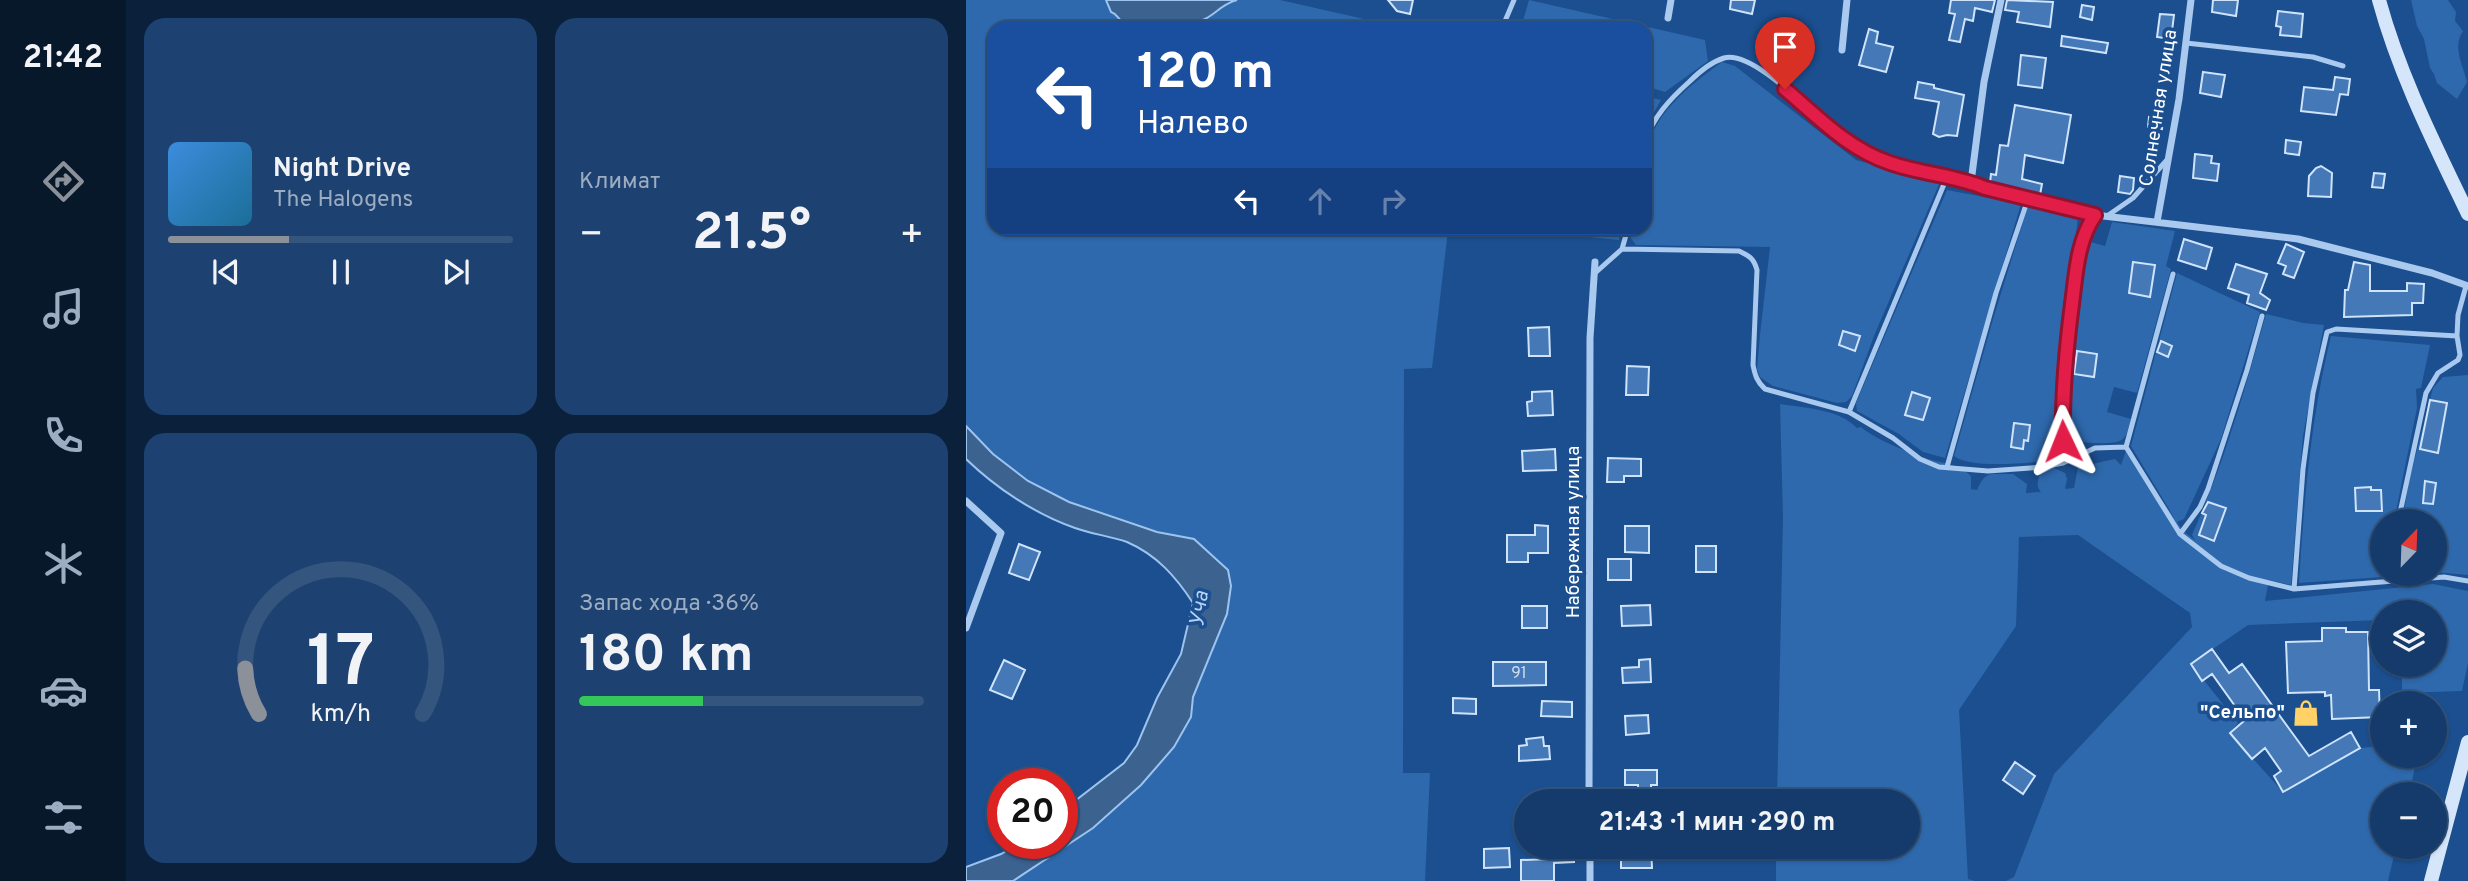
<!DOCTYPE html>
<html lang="ru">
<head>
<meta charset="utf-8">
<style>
  body { margin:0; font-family:Overpass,sans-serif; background:#1d4271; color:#f1f3f6; height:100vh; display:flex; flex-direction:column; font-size:26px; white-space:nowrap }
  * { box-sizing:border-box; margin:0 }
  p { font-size:23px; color:#9dadc1 }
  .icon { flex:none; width:38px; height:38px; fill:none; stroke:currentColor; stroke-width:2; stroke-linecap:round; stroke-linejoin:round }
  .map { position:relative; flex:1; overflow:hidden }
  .panel { display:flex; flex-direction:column; gap:18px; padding:18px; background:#0b203b; width:840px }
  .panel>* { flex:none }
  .hud { position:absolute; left:21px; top:21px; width:665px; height:214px; border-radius:21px; box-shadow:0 2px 5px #0004,0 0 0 2px #33557e; background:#1a4fa0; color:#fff; overflow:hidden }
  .needle { width:46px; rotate:23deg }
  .controls { position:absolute; left:1404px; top:509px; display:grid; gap:14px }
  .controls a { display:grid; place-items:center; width:77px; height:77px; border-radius:50%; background:#143b6b; box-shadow:0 2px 5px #0004,0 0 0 2px #33557e; font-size:35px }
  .speed { position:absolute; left:21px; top:768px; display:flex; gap:14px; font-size:35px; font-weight:700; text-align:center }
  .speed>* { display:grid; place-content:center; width:91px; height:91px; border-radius:50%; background:#143b6b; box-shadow:0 2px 5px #0004,0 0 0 2px #33557e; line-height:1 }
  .speed .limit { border:10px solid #d22; background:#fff; color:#111 }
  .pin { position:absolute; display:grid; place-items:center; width:60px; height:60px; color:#fff; margin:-72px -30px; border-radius:50% 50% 50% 0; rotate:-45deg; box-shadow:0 0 7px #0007 }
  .pin .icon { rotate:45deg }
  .me { position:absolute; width:77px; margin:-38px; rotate:358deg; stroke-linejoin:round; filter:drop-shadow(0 0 5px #0008) }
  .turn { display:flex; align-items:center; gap:24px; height:147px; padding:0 35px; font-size:32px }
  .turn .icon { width:91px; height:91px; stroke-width:2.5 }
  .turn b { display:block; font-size:49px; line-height:60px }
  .lanes { display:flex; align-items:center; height:66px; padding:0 35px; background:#0003; justify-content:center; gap:35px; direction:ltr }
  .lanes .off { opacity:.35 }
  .big { font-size:52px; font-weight:700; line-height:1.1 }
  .panel .card { flex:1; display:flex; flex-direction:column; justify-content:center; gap:10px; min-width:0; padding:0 24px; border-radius:21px; background:#1d4271 }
  .panel .dial { align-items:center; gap:0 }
  .dial svg { height:182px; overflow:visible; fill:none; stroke:#33557e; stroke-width:7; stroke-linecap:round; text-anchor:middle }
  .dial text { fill:#f1f3f6; stroke:none }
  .song { display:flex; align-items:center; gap:21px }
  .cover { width:84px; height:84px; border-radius:10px; background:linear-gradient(135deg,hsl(210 70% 55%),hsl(200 70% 35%)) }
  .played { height:7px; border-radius:4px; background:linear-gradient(90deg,#8c9099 35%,#33557e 35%) }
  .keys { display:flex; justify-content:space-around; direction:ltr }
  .heat { display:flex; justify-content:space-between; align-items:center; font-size:38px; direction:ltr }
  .charge { height:10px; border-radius:5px; background:linear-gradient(90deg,#34c759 36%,#33557e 0) }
  .panel .tiles { flex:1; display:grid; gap:18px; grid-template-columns:repeat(2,1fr) }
  .trip { position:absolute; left:548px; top:789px; width:406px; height:70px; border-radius:35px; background:#143b6b; box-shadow:0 2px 5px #0004,0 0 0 2px #33557e; font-weight:700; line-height:70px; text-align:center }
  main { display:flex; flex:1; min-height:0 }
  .dock { display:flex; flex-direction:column; width:126px; justify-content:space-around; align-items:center; background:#08182b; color:#9dadc1 }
  .dock .icon { width:49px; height:49px }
  .dock .on { color:#8c9099 }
  .dock b { font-size:32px; color:#f1f3f6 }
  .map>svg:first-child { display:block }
</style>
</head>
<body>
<main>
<nav class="dock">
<b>21:42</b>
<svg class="icon on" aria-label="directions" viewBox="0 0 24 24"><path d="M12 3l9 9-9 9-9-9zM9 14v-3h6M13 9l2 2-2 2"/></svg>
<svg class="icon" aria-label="music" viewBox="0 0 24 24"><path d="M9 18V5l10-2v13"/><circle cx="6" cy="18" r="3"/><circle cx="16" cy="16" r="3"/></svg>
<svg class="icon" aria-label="phone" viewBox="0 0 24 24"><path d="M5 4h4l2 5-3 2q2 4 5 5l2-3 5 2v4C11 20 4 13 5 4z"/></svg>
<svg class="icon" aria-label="climate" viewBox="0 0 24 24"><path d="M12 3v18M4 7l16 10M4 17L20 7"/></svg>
<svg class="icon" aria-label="car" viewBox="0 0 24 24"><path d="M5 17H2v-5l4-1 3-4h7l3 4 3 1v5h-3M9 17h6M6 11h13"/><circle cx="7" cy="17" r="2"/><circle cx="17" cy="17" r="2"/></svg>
<svg class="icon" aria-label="filters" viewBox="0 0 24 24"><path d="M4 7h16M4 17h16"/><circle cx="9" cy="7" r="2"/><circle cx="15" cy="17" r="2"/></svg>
</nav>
<section class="panel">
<div class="tiles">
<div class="card">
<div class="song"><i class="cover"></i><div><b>Night Drive</b><p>The Halogens</p></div></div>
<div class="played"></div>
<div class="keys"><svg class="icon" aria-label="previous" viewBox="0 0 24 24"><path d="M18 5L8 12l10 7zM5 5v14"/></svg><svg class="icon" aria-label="pause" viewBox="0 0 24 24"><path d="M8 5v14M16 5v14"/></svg><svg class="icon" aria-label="next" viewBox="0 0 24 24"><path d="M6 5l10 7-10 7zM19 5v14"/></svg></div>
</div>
<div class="card"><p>Климат</p>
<div class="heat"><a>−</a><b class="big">21.5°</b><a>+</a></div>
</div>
<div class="card dial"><svg viewBox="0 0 100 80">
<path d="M14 69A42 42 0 1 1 86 69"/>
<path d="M14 69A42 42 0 0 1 8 49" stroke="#8c9099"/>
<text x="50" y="56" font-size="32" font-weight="700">17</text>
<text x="50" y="72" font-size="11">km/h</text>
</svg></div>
<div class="card"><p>Запас хода · 36%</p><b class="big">180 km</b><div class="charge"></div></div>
</div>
</section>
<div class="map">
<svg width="1502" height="881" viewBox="0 0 1502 881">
  <rect width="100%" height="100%" fill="#1b4f8f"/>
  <path fill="#2e69ad" d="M0,0H140L158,22L186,28H28V228H479L482,230L466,368L438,369L437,773H464L459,881H47L127,828L225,717L227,697L261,614L228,539C179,530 103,508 61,480C38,465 19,446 0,426Z
    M271,0H314L438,28H213L238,20L259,3Z
    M563,0L739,40L742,61L699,92L679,86V28H555Z
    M1445,0H1482L1490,12L1489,21L1497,31C1486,47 1497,65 1501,82L1491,99L1471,83L1468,74L1464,68L1458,39L1451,26Z
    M756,62L769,66L890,160L974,182L908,336L886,396L880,402L871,403L807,386L794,377L791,369L794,335L804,247L670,245L664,237L666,228H679C679,205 676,179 679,157C686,114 723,86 756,62Z
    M679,96L695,100L679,128Z
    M981,190L1055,204L979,458L957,452L933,434L891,411L890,403Z
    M1066,205L1112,217L1092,393L1091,460C1067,462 1007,470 988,456L1028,316L1061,209Z
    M1146,222L1209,231L1200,266L1205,269L1171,393L1148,387L1141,412L1165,419C1163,426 1162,434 1157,439C1149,446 1112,443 1102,439C1098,373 1107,306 1121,241L1139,246Z
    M530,228H655L653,240Z
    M1211,273L1294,312L1255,439L1218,519L1211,522L1217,531L1229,540L1226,535C1258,464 1279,389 1300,314L1337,323L1358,325L1337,436L1325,585L1303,580L1299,601L1467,584L1502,591V663L1496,691L1436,693V665H1468V612H1416V620L1282,625L1225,664L1272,723L1264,733L1317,792L1394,748L1416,746V756H1435L1449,767L1443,794H1416V847H1430L1422,881H1040L1048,877L1088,774L1226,627L1224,613L1112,535L1053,537L1050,626L993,710L1002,879L1009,881H810V847H942V802L811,801L817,516L814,404C839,408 873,409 891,428L895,427C910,440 940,451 959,458C974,463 994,464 1005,476V489L1011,490C1020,469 1025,475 1047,474L1061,484L1060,493L1075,492C1069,485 1072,478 1076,470L1086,467L1099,473L1101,479L1099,489L1108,488L1112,467L1149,459L1155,465L1160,451L1209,519L1165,446Z
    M1365,336L1464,345L1455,388L1450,389L1451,408L1428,521L1416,522V577L1333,583C1338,499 1345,417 1365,336Z
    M1502,375V575L1468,572V522H1436L1444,477L1467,388L1477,377Z"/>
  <path fill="#3c6290" stroke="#9cc4f0" stroke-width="2" d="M140,0H271C256,4 252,12 239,19C219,30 177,32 157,22C151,19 152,14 145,12Z
    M0,426L27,454L62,481L103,502L191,532L228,539L262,570L265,586L261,614L227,697L225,717L208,747L175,785L127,828L47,881H0V867L35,854L52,844H96V811L158,763L171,745L191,698L215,654L227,603C210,577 191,555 161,542C144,536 125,534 109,528C69,514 30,488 0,459Z"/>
  <path fill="#4478b7" stroke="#cfe3fa" stroke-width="2" d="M422,0H447L444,14L431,11Z
    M765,0H789L786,14L764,9Z
    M985,0H1029L1026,12L1009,8L1007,21L999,19L994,42L983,40L989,14L983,13Z
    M1041,0L1087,2L1084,27L1051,22L1053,12L1039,10Z
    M1247,0H1272L1270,16L1246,12Z
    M1116,5L1128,7L1126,20L1114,17Z
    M1312,11L1337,14L1335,37L1314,35L1315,27L1310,26Z
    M1194,14L1208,15L1205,39L1191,37Z
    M903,29L912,32L910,43L927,47L920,72L893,65Z
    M822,30L845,35L839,62L821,58L823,47L819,46Z
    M1096,36L1142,43L1140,53L1095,46Z
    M1055,55L1080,58L1076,88L1052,85Z
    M1237,72L1259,75L1255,97L1234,93Z
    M1369,77L1384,79L1382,95L1374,94L1370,115L1335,111L1338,87L1367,90Z
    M952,82L968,85V88L998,95L991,136L981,135L973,137L967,134L973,102L949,98Z
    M1049,105L1105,115L1097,163L1059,155L1056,179L1076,184L1074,195L1024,183L1025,174L1030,175L1034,145L1042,146Z
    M1183,117L1197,119L1196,129L1182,127Z
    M1320,140L1335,142L1333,155L1319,153Z
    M1229,154L1246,156L1245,163L1253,164L1251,181L1227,178Z
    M1355,166L1366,173L1365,197L1342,196L1343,176L1350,168Z
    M1408,173L1419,174L1417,188L1406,187Z
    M1154,176L1168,178L1167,190L1164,194L1152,192Z
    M1218,239L1246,248L1240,269L1212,260Z
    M1320,244L1338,252L1328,278L1317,274L1320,266L1312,263Z
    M1167,262L1189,265L1184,297L1163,293Z
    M1388,262L1404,265V291H1441V283L1458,284L1457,303H1446V315L1378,317L1379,290H1382Z
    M1270,264L1301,274L1294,293L1304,300L1300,310L1281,303L1283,295L1262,288Z
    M583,327L584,356H563L562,328Z
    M877,331L894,336L889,351L873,345Z
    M1195,341L1206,346L1202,357L1191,352Z
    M1111,351L1131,354L1128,377L1108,374Z
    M661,366L683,367L682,395H660Z
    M586,391L587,415L562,416L561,402L566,401V392Z
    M946,392L964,398L957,420L939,415Z
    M1464,400L1481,403L1472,453L1454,449Z
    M1048,423L1064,425L1062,441L1058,440L1057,449L1045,447Z
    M589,449L590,470L557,471L556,451Z
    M642,458L675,459V476H658V482H641Z
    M1459,481L1470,483L1467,504L1457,503Z
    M1405,487V490H1415L1416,511H1390L1389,488Z
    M1242,502L1260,508L1248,541L1233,535L1240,515L1236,513Z
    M569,525L582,526V553H562V562H541V535H569Z
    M659,526H683V553L659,552Z
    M53,544L74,552L63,580L43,573Z
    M730,546H750V572H730Z
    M642,559H665V580H642Z
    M684,605L685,625L656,626L655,606Z
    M556,606H581V628H556Z
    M1356,628H1380V632H1402L1403,690H1413L1414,717L1366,719L1365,695L1359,696V692L1322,693L1320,642L1356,641Z
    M1246,649L1263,673L1276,664L1343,756L1385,732L1394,748L1317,792L1308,776L1315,771L1299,748L1286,759L1264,733L1279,720L1246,674L1236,681L1225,664Z
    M684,659L685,682L657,683L656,668L673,667V660Z
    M38,660L59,670L46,699L24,690Z
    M527,662H580V685L527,686Z
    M487,698L510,699V714L487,713Z
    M576,701L606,702V717L575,716Z
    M682,715L683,733L660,735L659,716Z
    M577,737L578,746H583L584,759L553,761V746L561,745L560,739Z
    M1049,762L1069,776L1057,794L1037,780Z
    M659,770H691V785H685L686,802H673L672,785H659Z
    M655,847H685L686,868H655Z
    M543,848L544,867L518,868V849Z
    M608,849V862L588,863V881H555V860L588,859L587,850Z"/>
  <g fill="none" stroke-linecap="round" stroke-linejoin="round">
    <path stroke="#a9c9ee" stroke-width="5" d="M536,28L548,0
      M1220,43L1347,57L1377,66
      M679,142C687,117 704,99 723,82C732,73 745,62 758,58C790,49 856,126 883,143C920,167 962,174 1005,182
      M1141,216L1167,198L1200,161
      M656,249L773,251C784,256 788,259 791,270L787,365C789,375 791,382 799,389L883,412L927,438L954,459L973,467L1022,471L1077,467L1097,463L1129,448L1160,447L1214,534L1255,566L1283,578L1328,589L1478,577L1502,581
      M628,274L656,249L662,228
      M883,412L981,177
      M1160,447L1207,274
      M1103,460C1086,422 1101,345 1106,304C1109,281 1110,256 1118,234C1120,227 1124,221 1129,215
      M981,467L1030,293L1062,199
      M1432,522L1460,393L1472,373L1492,360L1494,355L1491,336L1492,315L1500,286
      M1214,534L1234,507L1242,489L1281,370L1296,316
      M1328,589L1337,469L1347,393L1361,332L1370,329L1491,336"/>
    <path stroke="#a9c9ee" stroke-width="7" d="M1035,0L1018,82L1005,182L1019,188L1129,215L1332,239L1466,273L1502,286
      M702,18L705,0
      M876,50L881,0
      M1191,222L1213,99L1225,0
      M0,501L35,533L0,628
      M623,802L624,338L629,262
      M624,847V881"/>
    <path stroke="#d6e6fa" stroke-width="14" d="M1413,0C1433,74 1469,145 1502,214
      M1465,881L1502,742"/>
  </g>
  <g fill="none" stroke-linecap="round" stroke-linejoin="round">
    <defs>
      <path id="route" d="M819,89C852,117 882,149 924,163C955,174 989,175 1019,188L1129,215C1111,241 1110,274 1106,304C1100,350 1096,395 1097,441"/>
    </defs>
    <use href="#route" stroke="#92132f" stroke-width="18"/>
    <use href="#route" stroke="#e11d48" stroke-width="12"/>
  </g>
  <defs>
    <symbol id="shop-bare" viewBox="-9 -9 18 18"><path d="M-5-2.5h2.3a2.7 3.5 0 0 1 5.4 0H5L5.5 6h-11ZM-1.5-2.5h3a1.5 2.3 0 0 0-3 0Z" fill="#ffd166" stroke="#1b4f8f" stroke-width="2.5" paint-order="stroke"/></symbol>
  </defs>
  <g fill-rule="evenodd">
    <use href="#shop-bare" x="1321" y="694" width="38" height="38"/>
  </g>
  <g text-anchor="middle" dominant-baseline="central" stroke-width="7" stroke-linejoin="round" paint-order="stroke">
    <g font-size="16" fill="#d0dded">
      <text x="553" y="674">91</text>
    </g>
    <g font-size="19" fill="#fff" stroke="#1b4f8f">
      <text transform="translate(1193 108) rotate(-81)">Солнечная улица</text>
      <text transform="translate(608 532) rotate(-90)">Набережная улица</text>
    </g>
    <g font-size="19" font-weight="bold" fill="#fff" stroke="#1b4f8f" text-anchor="end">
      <text x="1319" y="713">"Сельпо"</text>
    </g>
    <g font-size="21" font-style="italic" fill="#b5d3f5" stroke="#1b4f8f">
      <text transform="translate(234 609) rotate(-82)">Уча</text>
    </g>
  </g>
</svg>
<div class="controls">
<a><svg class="needle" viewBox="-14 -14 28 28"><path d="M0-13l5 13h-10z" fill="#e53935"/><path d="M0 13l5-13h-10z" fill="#9dadc1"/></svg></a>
<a><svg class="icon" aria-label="layers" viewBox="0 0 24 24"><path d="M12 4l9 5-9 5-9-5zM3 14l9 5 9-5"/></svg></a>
<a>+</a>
<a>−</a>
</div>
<div class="speed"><div class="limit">20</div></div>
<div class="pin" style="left:819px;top:89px;background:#d93025"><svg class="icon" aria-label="arrive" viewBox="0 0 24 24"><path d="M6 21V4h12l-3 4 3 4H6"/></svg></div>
<svg class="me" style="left:1097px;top:441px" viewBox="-20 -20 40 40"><path d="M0-17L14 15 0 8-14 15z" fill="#e11d48" stroke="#fff" stroke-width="4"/></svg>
<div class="trip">21:43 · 1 мин · 290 m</div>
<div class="hud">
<div class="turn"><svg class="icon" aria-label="left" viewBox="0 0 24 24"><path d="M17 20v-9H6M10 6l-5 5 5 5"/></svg><div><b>120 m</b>Налево</div></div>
<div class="lanes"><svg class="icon" aria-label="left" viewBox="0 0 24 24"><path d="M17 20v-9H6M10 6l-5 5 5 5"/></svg><svg class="icon off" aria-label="ahead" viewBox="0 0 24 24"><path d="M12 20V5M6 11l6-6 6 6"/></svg><svg class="icon off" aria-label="right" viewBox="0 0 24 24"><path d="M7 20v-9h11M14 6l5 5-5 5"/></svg></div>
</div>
</div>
</main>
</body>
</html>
